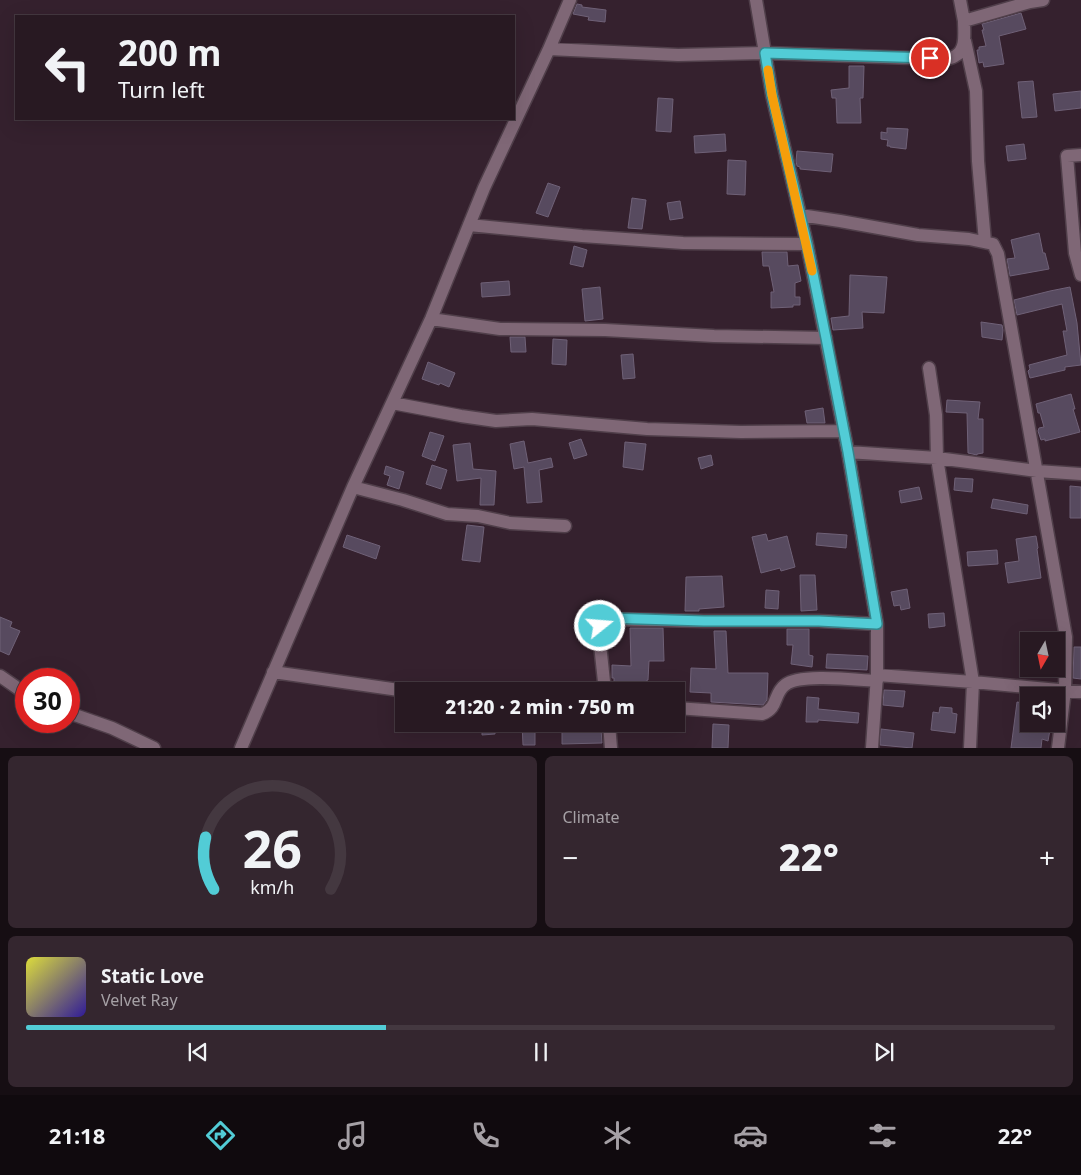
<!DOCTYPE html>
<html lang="en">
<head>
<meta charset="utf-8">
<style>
  body { margin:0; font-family:"Noto Sans",sans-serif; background:#34262f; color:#f1f3f6; height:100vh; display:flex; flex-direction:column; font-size:19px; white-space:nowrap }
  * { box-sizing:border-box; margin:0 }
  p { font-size:16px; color:#a5a0a5 }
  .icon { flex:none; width:28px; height:28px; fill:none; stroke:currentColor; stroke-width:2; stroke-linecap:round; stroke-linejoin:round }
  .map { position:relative; height:748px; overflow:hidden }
  .side { display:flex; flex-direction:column; gap:8px; padding:8px; background:#160e13; flex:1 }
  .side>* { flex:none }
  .hud { position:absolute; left:15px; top:15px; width:500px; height:105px; border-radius:0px; box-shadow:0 5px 20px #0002,0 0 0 1px #443840; background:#281922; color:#f1f3f6; overflow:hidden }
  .needle { width:32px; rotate:189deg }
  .tools { position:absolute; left:1020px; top:632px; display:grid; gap:10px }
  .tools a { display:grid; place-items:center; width:45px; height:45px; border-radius:0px; background:#281922; box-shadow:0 5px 20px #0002,0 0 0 1px #443840; font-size:25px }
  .speed { position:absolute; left:15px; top:668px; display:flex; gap:10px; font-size:25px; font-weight:700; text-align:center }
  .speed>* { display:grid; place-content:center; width:65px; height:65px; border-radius:50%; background:#281922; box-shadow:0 5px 20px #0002,0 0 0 1px #443840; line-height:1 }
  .speed .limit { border:8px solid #d22; background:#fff; color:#111 }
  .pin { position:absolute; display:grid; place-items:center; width:42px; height:42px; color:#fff; margin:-21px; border:2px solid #fff; border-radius:50%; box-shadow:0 1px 5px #0007 }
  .me { position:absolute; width:55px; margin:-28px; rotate:73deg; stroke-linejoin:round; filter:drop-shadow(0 0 4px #0008) }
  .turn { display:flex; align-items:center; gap:18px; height:105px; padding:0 20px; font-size:22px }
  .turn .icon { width:65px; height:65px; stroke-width:2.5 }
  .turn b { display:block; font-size:35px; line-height:42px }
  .big { font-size:38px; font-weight:800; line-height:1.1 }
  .side .card { flex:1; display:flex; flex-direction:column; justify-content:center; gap:8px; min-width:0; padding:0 18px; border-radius:8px; background:#34262f }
  .side .dial { align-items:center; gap:0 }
  .dial svg { height:130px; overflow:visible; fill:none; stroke:#443840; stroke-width:7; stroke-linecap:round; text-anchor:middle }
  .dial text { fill:#f1f3f6; stroke:none }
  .song { display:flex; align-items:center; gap:15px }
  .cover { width:60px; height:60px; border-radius:8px; background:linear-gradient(135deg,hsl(60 70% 55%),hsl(250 70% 35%)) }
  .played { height:5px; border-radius:2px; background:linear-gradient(90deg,#52ccd6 35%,#443840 35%) }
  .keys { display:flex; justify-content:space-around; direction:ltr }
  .heat { display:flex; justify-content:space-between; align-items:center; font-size:28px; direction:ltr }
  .side .tiles { flex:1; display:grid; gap:8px; grid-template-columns:1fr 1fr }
  .card:last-child { grid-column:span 2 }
  .trip { position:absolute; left:395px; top:682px; width:290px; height:50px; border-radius:0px; background:#281922; box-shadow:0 5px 20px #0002,0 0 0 1px #443840; font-weight:800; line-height:50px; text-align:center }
  .tabs { display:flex; height:80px; justify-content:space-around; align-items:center; background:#100a0e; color:#a5a0a5 }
  .tabs .icon { width:35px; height:35px }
  .tabs .current { color:#52ccd6 }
  .tabs b { font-size:22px; color:#f1f3f6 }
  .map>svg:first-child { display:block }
</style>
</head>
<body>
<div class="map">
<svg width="1081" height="748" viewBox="0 0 1081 748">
  <rect width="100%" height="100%" fill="#35212e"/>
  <path fill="#574a5f" stroke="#6f6177" d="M577,4L582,5V7L606,10L605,22L588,20L589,17L573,14Z
    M1021,13L1026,29L999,36L1004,64L984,67L983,62L979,63L977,50H979V47L986,46L982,30H984L982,24Z
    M849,66H864L863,98H860L861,123H837L836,98H832L831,90L849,88Z
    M1033,81L1037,117L1022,118L1018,82Z
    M1081,91V108L1055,111L1053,94Z
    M658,98L673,99L671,132L656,131Z
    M887,128L908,129L906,149L890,147V146H887L888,140L881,139V132L887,133Z
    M725,134L726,151L695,153L694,136Z
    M1024,144L1026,159L1008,161L1006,146Z
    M797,151L833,154L831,172L800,169V167L797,166L796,161Z
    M728,160L746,161L745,195L727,194Z
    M548,183L560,187L548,217L536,213Z
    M632,198L646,200L642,229L628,228Z
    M680,201L683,218L670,220L667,203Z
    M1039,233L1043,253H1045L1049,269L1010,276L1007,259L1015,258L1011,240Z
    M574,246L587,250L583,267L570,264Z
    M762,252H787L788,266L798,265L801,281L795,283V297H800V305H793V307L771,308V292H774L769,266H763Z
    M850,275L887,277L884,313L862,312L863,328L833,330L831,318L849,316Z
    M509,281L510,295L482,297L481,283Z
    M600,287L603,319L585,321L582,289Z
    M1070,287L1077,323L1081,365L1065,367V370L1030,378L1028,371L1030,369L1029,365L1067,355L1063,331H1067L1062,304L1017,315L1014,300L1050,291Z
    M981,322L1002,325L1003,330L1002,340L982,337Z
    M510,337H525L526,352H511Z
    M553,339L567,340L566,365L552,364Z
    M633,354L635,378L623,379L621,355Z
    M428,362L455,373L449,387L440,383L439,385L422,379Z
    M1071,394L1075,409H1073L1080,432L1045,441V439L1041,440L1038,431L1039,428L1044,427L1040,413H1038L1036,404Z
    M947,400L980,402L978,419H983V453L977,454V455L968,453L967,413L946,412Z
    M823,408L825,423H807L805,411Z
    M430,432L444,436L435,461L422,456Z
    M581,439L587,455L574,459L569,443Z
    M524,441L528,463L551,458L553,467L539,470L542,502L527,503L524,467L514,469L510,444Z
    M625,442L646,444L643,470L623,467Z
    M470,443L473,469L496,471L494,505H480L481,478L457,481L453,445Z
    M711,455L713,465L701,469L698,458Z
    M432,465L447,470L441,489L426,484Z
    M386,466L404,472L399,489L387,485L390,476L384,474Z
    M955,478L973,479L972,492L954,490Z
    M1070,486L1081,487V518H1070Z
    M919,487L922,499L901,503L899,491Z
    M993,499L1028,505L1027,514L991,508Z
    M467,525L484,527L480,562L462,560Z
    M817,533L847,535L846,548L816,545Z
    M766,534L768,541L787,536L795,567L781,571L780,568L761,573L752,537Z
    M347,535L380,546L376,559L343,547Z
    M1036,536L1038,548L1037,549L1041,578L1008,583L1005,563L1019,561L1016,539Z
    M997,550L998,564L968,566L967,552Z
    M800,575H815L817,610L801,611Z
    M722,576L724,607L699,609V611H685L686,577Z
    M907,589L910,608L901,610L900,605L894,606L891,592Z
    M766,590L779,591L778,609L765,608Z
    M944,613L945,626L929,628L928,614Z
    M0,617L12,622L10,627L20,631L9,655L0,651Z
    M630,628H663L664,661H649L648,680H647L646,691H614V678H612V665L631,666Z
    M787,629H809V655L813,656L812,667L791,664L793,645H787Z
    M714,631H726L728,673H768L767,700L763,705L711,702V693L690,692L691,668L716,669Z
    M1074,647H1081V679L1073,678Z
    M827,654L868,656L867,670L826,668Z
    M884,690L905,691L903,707L883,705Z
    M807,697L819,698L818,709L859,713L858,723L818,720V722H806Z
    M1017,702L1029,704V724H1051L1048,741L1042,739L1041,748H1011Z
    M940,707L952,708V713L957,714L955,733L931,730L933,712L939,713Z
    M482,724H495V734L482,735Z
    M522,724H535V745H523Z
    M713,724L729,725L728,748H712Z
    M562,729H601L602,743L562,744Z
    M881,729L914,733L912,748L880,745Z"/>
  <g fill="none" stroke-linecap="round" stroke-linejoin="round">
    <defs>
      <path id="minor" d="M756,0L765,53L943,59C946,59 952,58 955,56C967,50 964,33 964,21L1030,2L1043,0
        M960,0L964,21
        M965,41L976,91L978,161L985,242
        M549,49L678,55L765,53L772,95L807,244L848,452L937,458L1037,471L1081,474
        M1081,155L1067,156L1075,253L1081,275
        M800,215L840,221L918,235L969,239L993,244L998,254L1066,637L1065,690L1058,748
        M469,225L582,236L683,243L807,244
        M431,319L500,329L605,330L714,336L826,338
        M929,368L936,415L937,458L973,682L970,748
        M392,403L461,416L496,421L532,419L647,429L741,432L844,431
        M848,452L877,624V675L872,748
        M353,487L403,500L447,514L478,516L510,523L565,526
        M273,672L406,691
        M877,675L973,682L1081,692
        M0,676L26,694
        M605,691L599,635C600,626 600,623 608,619L704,621H819L877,624
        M676,708L762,714C779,708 773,694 785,685C800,673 857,680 877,681
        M69,713L112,728L154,748
        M609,724L611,748
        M241,748L353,487L431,319L484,188L549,49L570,0"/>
    </defs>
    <use href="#minor" stroke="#503f4a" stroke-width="15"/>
    <use href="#minor" stroke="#7f6776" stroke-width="12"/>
  </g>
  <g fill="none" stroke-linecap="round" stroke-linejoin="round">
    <defs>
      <path id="route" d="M600,626L603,621L608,618L704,621H819L877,624L848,452L826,338L807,244L772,95L765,53L930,58"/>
    </defs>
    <use href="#route" stroke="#35858b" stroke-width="12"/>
    <use href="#route" stroke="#52ccd6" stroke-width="9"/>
    <path stroke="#f59e0b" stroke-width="9" d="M768,70L772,95L812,271"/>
  </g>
</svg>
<div class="tools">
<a><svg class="needle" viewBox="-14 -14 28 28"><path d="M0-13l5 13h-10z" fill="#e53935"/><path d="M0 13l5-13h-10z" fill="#a5a0a5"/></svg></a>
<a><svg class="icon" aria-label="sound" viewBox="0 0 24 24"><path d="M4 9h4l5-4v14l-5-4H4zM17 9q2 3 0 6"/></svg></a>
</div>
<div class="speed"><div class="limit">30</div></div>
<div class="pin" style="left:930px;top:58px;background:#d93025"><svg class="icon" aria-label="arrive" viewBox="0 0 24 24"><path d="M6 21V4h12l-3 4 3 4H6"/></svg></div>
<svg class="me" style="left:600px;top:626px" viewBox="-20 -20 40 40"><circle r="17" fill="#52ccd6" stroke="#fff" stroke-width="3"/><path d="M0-11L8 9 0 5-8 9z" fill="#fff"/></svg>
<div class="trip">21:20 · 2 min · 750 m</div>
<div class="hud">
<div class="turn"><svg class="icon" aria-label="left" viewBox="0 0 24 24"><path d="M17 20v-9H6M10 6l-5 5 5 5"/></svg><div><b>200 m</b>Turn left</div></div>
</div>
</div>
<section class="side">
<div class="tiles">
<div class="card dial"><svg viewBox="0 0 100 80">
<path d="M14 69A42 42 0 1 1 86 69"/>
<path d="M14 69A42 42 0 0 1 9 37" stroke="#52ccd6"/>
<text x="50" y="56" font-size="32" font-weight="700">26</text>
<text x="50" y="72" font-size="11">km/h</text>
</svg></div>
<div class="card"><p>Climate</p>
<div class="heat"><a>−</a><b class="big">22°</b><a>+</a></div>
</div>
<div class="card">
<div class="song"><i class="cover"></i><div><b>Static Love</b><p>Velvet Ray</p></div></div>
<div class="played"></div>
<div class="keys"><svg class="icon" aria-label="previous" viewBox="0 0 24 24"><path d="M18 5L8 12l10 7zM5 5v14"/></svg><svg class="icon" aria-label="pause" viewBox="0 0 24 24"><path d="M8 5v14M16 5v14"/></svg><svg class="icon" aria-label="next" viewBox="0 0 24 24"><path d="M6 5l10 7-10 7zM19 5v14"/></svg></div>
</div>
</div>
</section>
<nav class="tabs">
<b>21:18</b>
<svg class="icon current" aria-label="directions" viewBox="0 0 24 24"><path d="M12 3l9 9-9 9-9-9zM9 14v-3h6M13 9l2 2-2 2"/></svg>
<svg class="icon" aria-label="music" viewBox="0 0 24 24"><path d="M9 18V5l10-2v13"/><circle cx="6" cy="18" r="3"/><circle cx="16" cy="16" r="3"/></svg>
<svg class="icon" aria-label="phone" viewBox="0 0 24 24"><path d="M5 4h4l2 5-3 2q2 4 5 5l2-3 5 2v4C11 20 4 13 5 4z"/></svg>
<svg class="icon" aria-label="climate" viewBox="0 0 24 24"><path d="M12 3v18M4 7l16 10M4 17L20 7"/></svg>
<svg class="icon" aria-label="car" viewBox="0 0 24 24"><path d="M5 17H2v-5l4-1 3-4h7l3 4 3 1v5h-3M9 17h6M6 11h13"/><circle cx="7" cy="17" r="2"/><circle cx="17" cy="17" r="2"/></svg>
<svg class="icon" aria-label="filters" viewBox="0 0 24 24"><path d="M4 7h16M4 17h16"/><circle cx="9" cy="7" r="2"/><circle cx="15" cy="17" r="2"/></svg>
<b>22°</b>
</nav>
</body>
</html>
